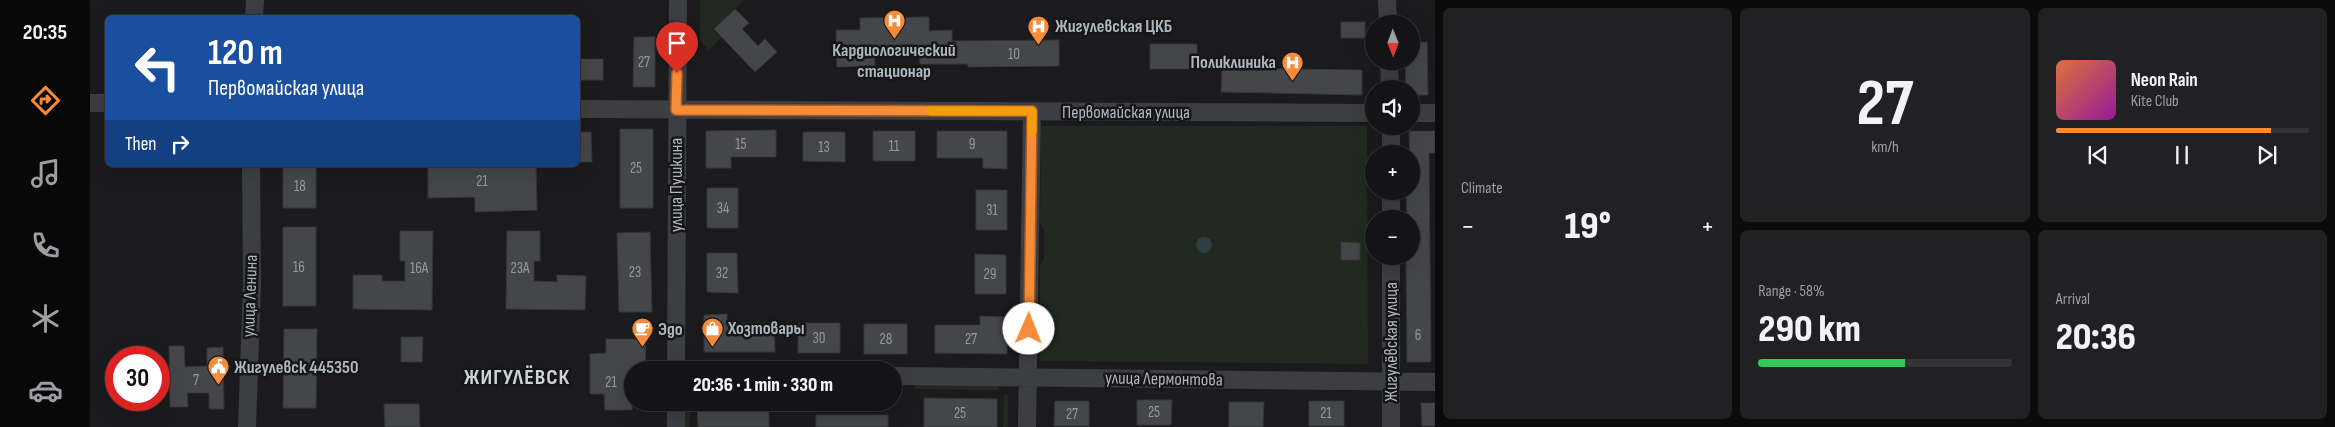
<!DOCTYPE html>
<html lang="en">
<head>
<meta charset="utf-8">
<style>
  body { margin:0; font-family:"Sofia Sans Condensed",sans-serif; background:#212123; color:#f1f3f6; height:100vh; display:flex; flex-direction:column; font-size:19px; white-space:nowrap }
  * { box-sizing:border-box; margin:0 }
  p { font-size:16px; color:#9d9ea1 }
  .icon { flex:none; width:28px; height:28px; fill:none; stroke:currentColor; stroke-width:2; stroke-linecap:round; stroke-linejoin:round }
  .map { position:relative; flex:1; overflow:hidden }
  .side { display:flex; flex-direction:column; gap:8px; padding:8px; background:#0b0b0c; width:900px }
  .side>* { flex:none }
  .top-card { position:absolute; left:15px; top:15px; width:475px; height:152px; border-radius:8px; box-shadow:0 5px 20px #0002,0 0 0 1px #333335; background:#1a4fa0; color:#fff; overflow:hidden }
  .needle { width:32px; rotate:179deg }
  .buttons { position:absolute; left:1275px; top:15px; display:grid; gap:10px }
  .buttons a { display:grid; place-items:center; width:55px; height:55px; border-radius:50%; background:#141416; box-shadow:0 5px 20px #0002,0 0 0 1px #333335; font-size:25px }
  .speed { position:absolute; left:15px; top:346px; display:flex; gap:10px; font-size:25px; font-weight:700; text-align:center }
  .speed>* { display:grid; place-content:center; width:65px; height:65px; border-radius:50%; background:#141416; box-shadow:0 5px 20px #0002,0 0 0 1px #333335; line-height:1 }
  .speed .limit { border:8px solid #d22; background:#fff; color:#111 }
  .pin { position:absolute; display:grid; place-items:center; width:42px; height:42px; color:#fff; margin:-51px -21px; border-radius:50% 50% 50% 0; rotate:-45deg; box-shadow:0 0 5px #0007 }
  .pin .icon { rotate:45deg }
  .me { position:absolute; width:55px; margin:-28px; rotate:1deg; stroke-linejoin:round; filter:drop-shadow(0 0 4px #0008) }
  .turn { display:flex; align-items:center; gap:18px; height:105px; padding:0 20px; font-size:22px }
  .turn .icon { width:65px; height:65px; stroke-width:2.5 }
  .turn b { display:block; font-size:35px; line-height:42px }
  .then { display:flex; align-items:center; height:48px; padding:0 20px; background:#0003; gap:10px; font-size:19px }
  .big { font-size:38px; font-weight:800; line-height:1.1 }
  .side .widget { flex:1; display:flex; flex-direction:column; justify-content:center; gap:8px; min-width:0; padding:0 18px; border-radius:8px; background:#212123 }
  .side .dial { align-items:center; gap:0 }
  .dial b { font-size:65px; line-height:1 }
  .song { display:flex; align-items:center; gap:15px }
  .cover { width:60px; height:60px; border-radius:8px; background:linear-gradient(135deg,hsl(20 70% 55%),hsl(300 70% 35%)) }
  .played { height:5px; border-radius:2px; background:linear-gradient(90deg,#f78c38 85%,#333335 85%) }
  .keys { display:flex; justify-content:space-around; direction:ltr }
  .heat { display:flex; justify-content:space-between; align-items:center; font-size:28px; direction:ltr }
  .charge { height:8px; border-radius:4px; background:linear-gradient(90deg,#34c759 58%,#333335 0) }
  .side .tiles { flex:1; display:grid; gap:8px; grid-template-columns:repeat(3,1fr) }
  .widget:first-child { grid-row:span 2 }
  .trip { position:absolute; left:534px; top:361px; width:278px; height:50px; border-radius:25px; background:#141416; box-shadow:0 5px 20px #0002,0 0 0 1px #333335; font-weight:800; line-height:50px; text-align:center }
  main { display:flex; flex:1; min-height:0 }
  .dock { display:flex; flex-direction:column; width:90px; justify-content:space-around; align-items:center; background:#080809; color:#9d9ea1 }
  .dock .icon { width:35px; height:35px }
  .dock .current { color:#f78c38 }
  .dock b { font-size:22px; color:#f1f3f6 }
  .map>svg:first-child { display:block }
</style>
</head>
<body>
<main>
<nav class="dock">
<b>20:35</b>
<svg class="icon current" aria-label="directions" viewBox="0 0 24 24"><path d="M12 3l9 9-9 9-9-9zM9 14v-3h6M13 9l2 2-2 2"/></svg>
<svg class="icon" aria-label="music" viewBox="0 0 24 24"><path d="M9 18V5l10-2v13"/><circle cx="6" cy="18" r="3"/><circle cx="16" cy="16" r="3"/></svg>
<svg class="icon" aria-label="phone" viewBox="0 0 24 24"><path d="M5 4h4l2 5-3 2q2 4 5 5l2-3 5 2v4C11 20 4 13 5 4z"/></svg>
<svg class="icon" aria-label="climate" viewBox="0 0 24 24"><path d="M12 3v18M4 7l16 10M4 17L20 7"/></svg>
<svg class="icon" aria-label="car" viewBox="0 0 24 24"><path d="M5 17H2v-5l4-1 3-4h7l3 4 3 1v5h-3M9 17h6M6 11h13"/><circle cx="7" cy="17" r="2"/><circle cx="17" cy="17" r="2"/></svg>
</nav>
<div class="map">
<svg width="1345" height="427" viewBox="0 0 1345 427">
  <rect width="100%" height="100%" fill="#1b1b1d"/>
  <path fill="#212920" d="M610,0H654L624,29L632,37L619,50L610,41Z
    M951,126H1277L1278,364L950,361V265L954,260V229L950,223Z
    M825,382H909V390L825,389Z
    M914,394H918V427H913Z
    M591,403H601L600,427H591Z"/>
  <path fill="#303e42" d="M1106 245a8 8 0 1 1 16 0a8 8 0 1 1-16 0Z"/>
  <path fill="#45464a" stroke="#353639" d="M645,9L659,23L652,29L668,46L675,39L687,52L665,72L624,29Z
    M839,17V31L862,30V41L969,40V66L878,67V64H830L829,48L784,49L785,66L747,67L746,30H770V18Z
    M1251,22H1275V38H1251Z
    M544,37H565V87H543Z
    M1337,42L1338,95H1321V89H1316L1315,61H1321V43Z
    M1060,44H1107V69H1060Z
    M488,59H513V80H488Z
    M1132,68L1272,70V95L1131,92Z
    M530,129H563V208H530Z
    M686,130V157H641V168H616V131Z
    M783,131H825V161H783Z
    M847,131H917V169L893,168V158H847Z
    M1319,131H1345V153H1339L1341,362H1317L1316,256H1321V219H1317L1316,191H1321Z
    M488,132H501L502,162H488Z
    M713,132H755V162L713,161Z
    M193,165H226V208H193Z
    M338,165H446L447,210L385,212V197L338,198Z
    M617,188H648V228H617Z
    M886,190H917V230H886Z
    M193,227H226V306H193Z
    M310,231H343L342,310L263,309V275H292V281H315V261H310Z
    M417,231H450V261H444V281L467,282V275L496,276L495,310L416,309Z
    M560,232L562,312H529L527,233Z
    M1251,242L1270,243V260H1251Z
    M617,253H647L648,293L617,292Z
    M885,254L916,255V294H885Z
    M637,314V323H684L685,352H614V315Z
    M890,316L917,317V354L845,353V325H890Z
    M708,323H750V353H708Z
    M774,324H817V354H774Z
    M194,329H227L226,408H193Z
    M311,337H333L332,362H311Z
    M516,339H555L556,370H542V410H515L514,394H500V354L516,353Z
    M79,346H94L95,367L117,366V348L133,347L134,409H119V393H97L98,407H80Z
    M834,398L907,399V427H834Z
    M1047,400H1082L1081,425H1047Z
    M965,401H999V426H964Z
    M1219,401H1254V426H1219Z
    M607,402H679V427H608Z
    M1139,402H1174L1173,427H1139Z
    M1331,403H1345V426H1332Z
    M294,404H329L330,427H295Z
    M726,415H798V427H726Z"/>
  <g fill="none" stroke-linecap="round" stroke-linejoin="round">
    <path stroke="#3c3e42" stroke-width="18" d="M1297,0L1298,24
      M164,18L165,0
      M1299,61L1300,89
      M0,103H18
      M488,109L1284,113
      M1321,113H1345
      M1301,126V154
      M1301,191V219
      M586,370L588,0
      M802,376L1345,382
      M157,427L162,283L161,165
      M586,427V402
      M937,427L942,111
      M1301,427V256"/>
  </g>
  <g fill="none" stroke-linecap="round" stroke-linejoin="round">
    <defs>
      <path id="route" d="M587,73L586,110L942,111L939,329"/>
    </defs>
    <use href="#route" stroke="#a15b24" stroke-width="12"/>
    <use href="#route" stroke="#f78c38" stroke-width="9"/>
    <path stroke="#f59e0b" stroke-width="9" d="M841,111H942V132"/>
  </g>
  <defs>
    <symbol id="hospital-pin" viewBox="-11 -11 22 30"><path d="M0 17L-7.5 6A9.5 9.5 0 1 1 7.5 6Z" fill="#f78c38" stroke="#161618"/><path d="M-5-5h3v3.5h4V-5h3V5h-3V1.5h-4V5h-3Z" fill="#fff"/></symbol>
    <symbol id="shop-pin" viewBox="-11 -11 22 30"><path d="M0 17L-7.5 6A9.5 9.5 0 1 1 7.5 6Z" fill="#f78c38" stroke="#161618"/><path d="M-5-2.5h2.3a2.7 3.5 0 0 1 5.4 0H5L5.5 6h-11ZM-1.5-2.5h3a1.5 2.3 0 0 0-3 0Z" fill="#fff"/></symbol>
    <symbol id="cafe-pin" viewBox="-11 -11 22 30"><path d="M0 17L-7.5 6A9.5 9.5 0 1 1 7.5 6Z" fill="#f78c38" stroke="#161618"/><path d="M-5.5-4.5H6V0H3Q3 3.5 0 3.5H-2.5Q-5.5 3.5-5.5 0ZM3-3.2v2h1.7v-2ZM-6 4.5H4V6H-6Z" fill="#fff"/></symbol>
    <symbol id="civic-pin" viewBox="-11 -11 22 30"><path d="M0 17L-7.5 6A9.5 9.5 0 1 1 7.5 6Z" fill="#f78c38" stroke="#161618"/><path d="M-.6-6.5H3V-4.5H.6V-3L4-1V1h2V6H-6V1h2V-1L-.6-3ZM-1.2 2.5V6h2.4V2.5Z" fill="#fff"/></symbol>
  </defs>
  <g fill-rule="evenodd">
    <use href="#hospital-pin" x="792" y="8" width="25" height="34"/>
    <use href="#hospital-pin" x="936" y="14" width="25" height="34"/>
    <use href="#hospital-pin" x="1190" y="50" width="25" height="34"/>
    <use href="#shop-pin" x="610" y="316" width="25" height="34"/>
    <use href="#cafe-pin" x="540" y="316" width="25" height="34"/>
    <use href="#civic-pin" x="116" y="354" width="25" height="34"/>
  </g>
  <g text-anchor="middle" dominant-baseline="central" stroke-width="5" stroke-linejoin="round" paint-order="stroke">
    <g font-size="15" fill="#9399a0">
      <text x="924" y="54">10</text>
      <text x="554" y="62">27</text>
      <text x="651" y="144">15</text>
      <text x="882" y="144">9</text>
      <text x="804" y="146">11</text>
      <text x="734" y="147">13</text>
      <text x="546" y="168">25</text>
      <text x="392" y="181">21</text>
      <text x="210" y="186">18</text>
      <text x="633" y="208">34</text>
      <text x="902" y="210">31</text>
      <text x="209" y="267">16</text>
      <text x="329" y="268">16А</text>
      <text x="430" y="268">23А</text>
      <text x="545" y="272">23</text>
      <text x="632" y="273">32</text>
      <text x="900" y="274">29</text>
      <text x="1328" y="335">6</text>
      <text x="729" y="338">30</text>
      <text x="796" y="339">28</text>
      <text x="881" y="339">27</text>
      <text x="106" y="380">7</text>
      <text x="521" y="382">21</text>
      <text x="1064" y="412">25</text>
      <text x="870" y="413">25</text>
      <text x="1236" y="413">21</text>
      <text x="982" y="414">27</text>
    </g>
    <g font-size="18" font-weight="bold" fill="#adb5bd" stroke="#161618" text-anchor="start">
      <text x="965" y="26">Жигулевская ЦКБ</text>
      <text x="804" y="50" text-anchor="middle">Кардиологический<tspan x="804" dy="21">стационар</tspan></text>
      <text x="1186" y="62" text-anchor="end">Поликлиника</text>
      <text x="638" y="328">Хозтовары</text>
      <text x="568" y="329">Эдо</text>
      <text x="144" y="367">Жигулевск 445350</text>
    </g>
    <g font-size="18" fill="#adb5bd" stroke="#161618">
      <text x="1036" y="112">Первомайская улица</text>
      <text transform="translate(586 185) rotate(-90)">улица Пушкина</text>
      <text transform="translate(160 296) rotate(-88)">улица Ленина</text>
      <text transform="translate(1301 342) rotate(-90)">Жигулёвская улица</text>
      <text transform="translate(1074 379) rotate(1)">улица Лермонтова</text>
    </g>
    <g font-size="22" font-weight="bold" letter-spacing="1" fill="#ced3d9" stroke="#161618">
      <text x="427" y="377">ЖИГУЛЁВСК</text>
    </g>
  </g>
</svg>
<div class="buttons">
<a><svg class="needle" viewBox="-14 -14 28 28"><path d="M0-13l5 13h-10z" fill="#e53935"/><path d="M0 13l5-13h-10z" fill="#9d9ea1"/></svg></a>
<a><svg class="icon" aria-label="sound" viewBox="0 0 24 24"><path d="M4 9h4l5-4v14l-5-4H4zM17 9q2 3 0 6"/></svg></a>
<a>+</a>
<a>−</a>
</div>
<div class="speed"><div class="limit">30</div></div>
<div class="pin" style="left:587px;top:73px;background:#d93025"><svg class="icon" aria-label="arrive" viewBox="0 0 24 24"><path d="M6 21V4h12l-3 4 3 4H6"/></svg></div>
<svg class="me" style="left:939px;top:329px" viewBox="-20 -20 40 40"><circle r="19" fill="#fff"/><path d="M0-13L10 11 0 6-10 11z" fill="#f78c38"/></svg>
<div class="trip">20:36 · 1 min · 330 m</div>
<div class="top-card">
<div class="turn"><svg class="icon" aria-label="left" viewBox="0 0 24 24"><path d="M17 20v-9H6M10 6l-5 5 5 5"/></svg><div><b>120 m</b>Первомайская улица</div></div>
<div class="then">Then<svg class="icon" aria-label="right" viewBox="0 0 24 24"><path d="M7 20v-9h11M14 6l5 5-5 5"/></svg></div>
</div>
</div>
<section class="side">
<div class="tiles">
<div class="widget"><p>Climate</p>
<div class="heat"><a>−</a><b class="big">19°</b><a>+</a></div>
</div>
<div class="widget dial"><b>27</b><p>km/h</p></div>
<div class="widget">
<div class="song"><i class="cover"></i><div><b>Neon Rain</b><p>Kite Club</p></div></div>
<div class="played"></div>
<div class="keys"><svg class="icon" aria-label="previous" viewBox="0 0 24 24"><path d="M18 5L8 12l10 7zM5 5v14"/></svg><svg class="icon" aria-label="pause" viewBox="0 0 24 24"><path d="M8 5v14M16 5v14"/></svg><svg class="icon" aria-label="next" viewBox="0 0 24 24"><path d="M6 5l10 7-10 7zM19 5v14"/></svg></div>
</div>
<div class="widget"><p>Range · 58%</p><b class="big">290 km</b><div class="charge"></div></div>
<div class="widget"><p>Arrival</p><b class="big">20:36</b></div>
</div>
</section>
</main>
</body>
</html>
